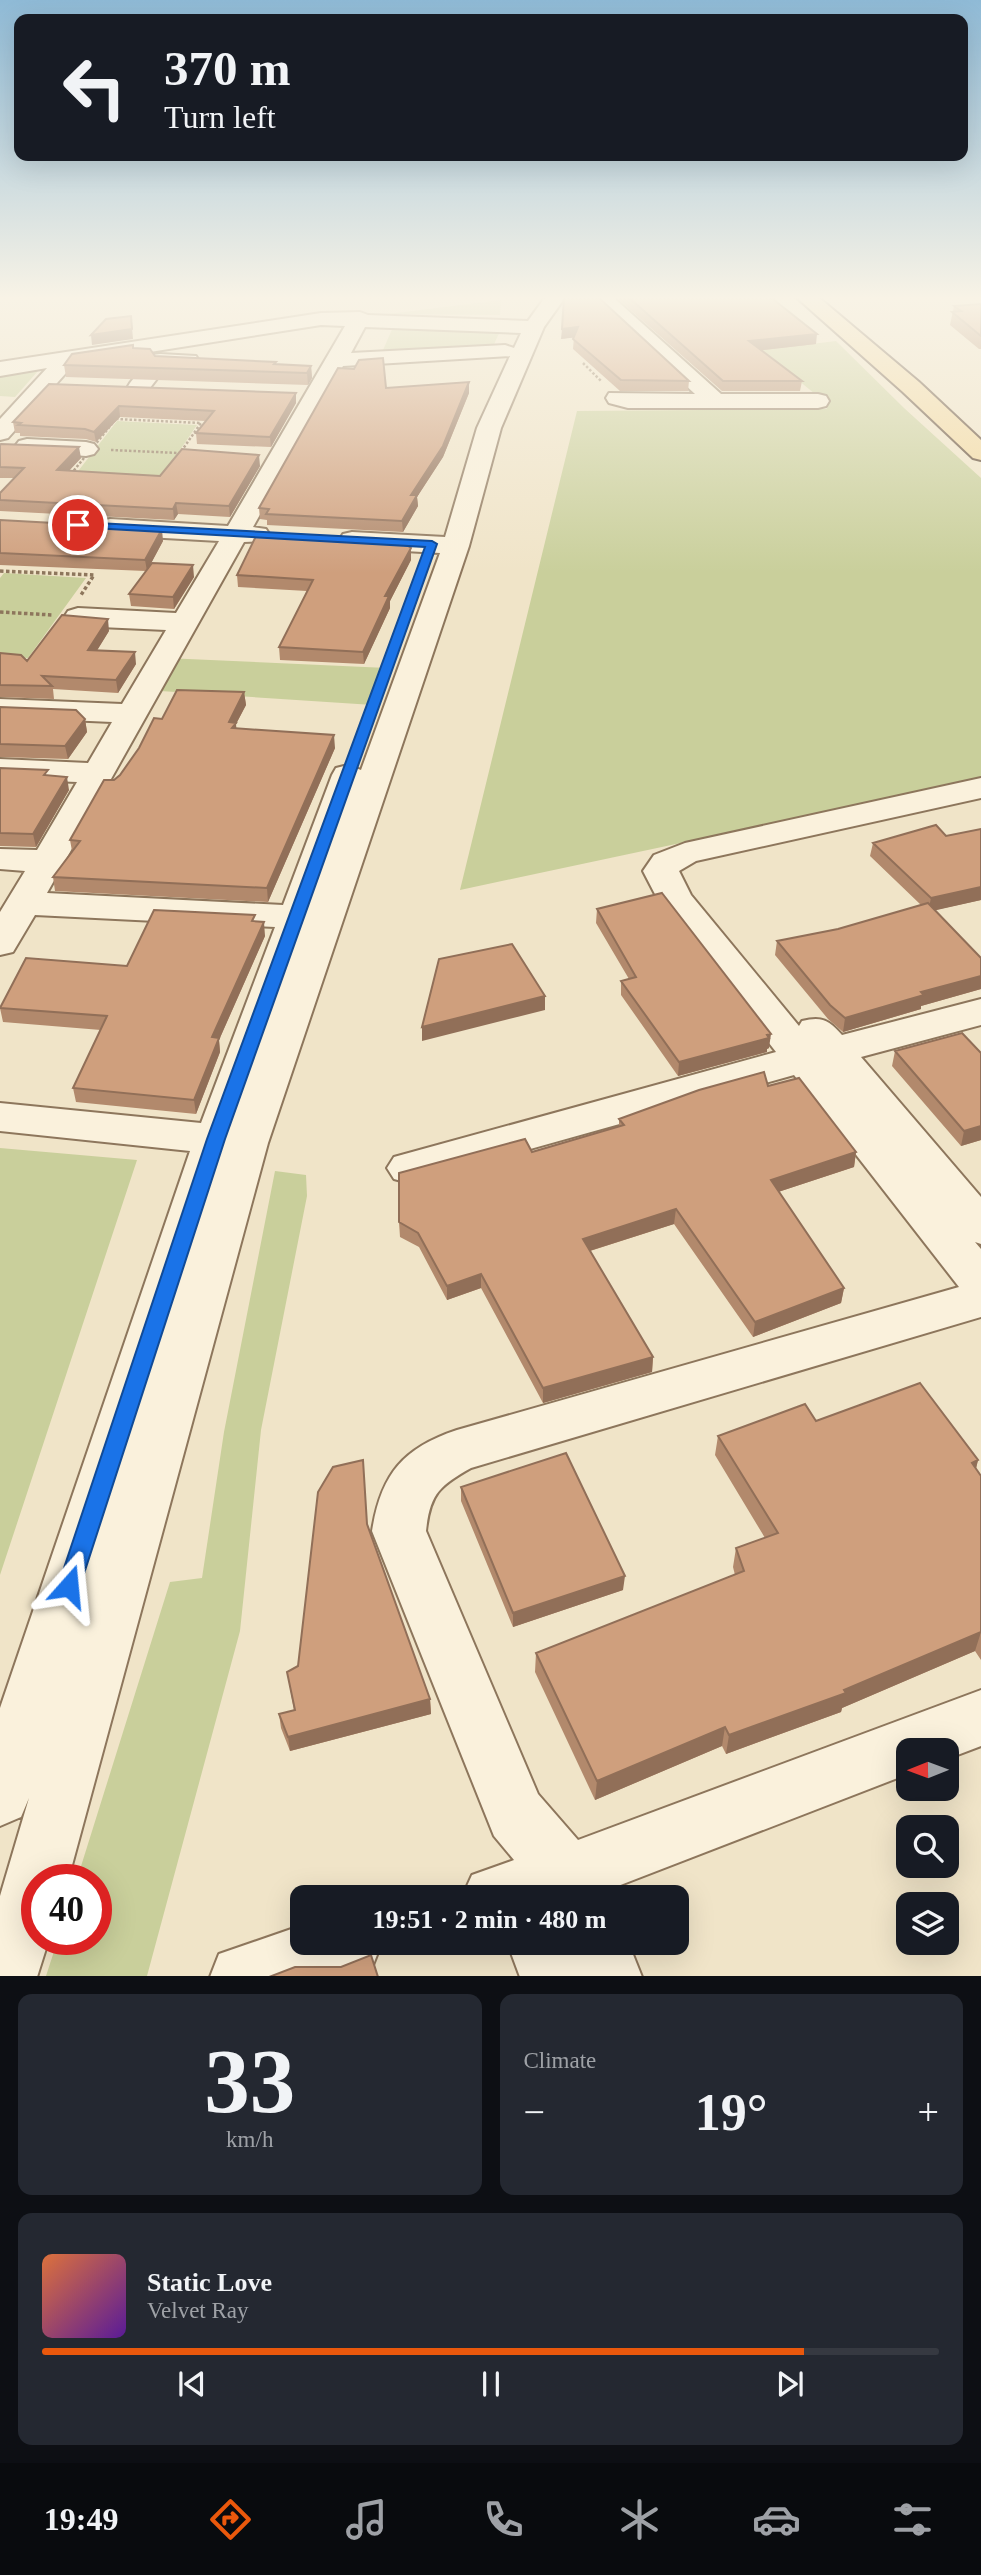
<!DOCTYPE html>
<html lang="en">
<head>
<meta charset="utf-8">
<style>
  body { margin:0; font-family:Georgia,serif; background:#242831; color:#f1f3f6; height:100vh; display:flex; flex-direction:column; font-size:26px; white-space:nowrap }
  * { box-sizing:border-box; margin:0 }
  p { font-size:23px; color:#9ea1a6 }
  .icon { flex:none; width:38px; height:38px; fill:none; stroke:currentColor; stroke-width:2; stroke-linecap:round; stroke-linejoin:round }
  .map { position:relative; height:1976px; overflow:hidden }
  .sheet { display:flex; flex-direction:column; gap:18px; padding:18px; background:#0d0f14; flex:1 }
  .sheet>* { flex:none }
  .guide { position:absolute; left:14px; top:14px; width:954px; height:147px; border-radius:14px; box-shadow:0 7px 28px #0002; background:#171b24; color:#f1f3f6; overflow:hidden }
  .needle { width:46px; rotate:269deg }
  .controls { position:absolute; left:896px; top:1738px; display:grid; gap:14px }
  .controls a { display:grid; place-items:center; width:63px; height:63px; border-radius:14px; background:#171b24; box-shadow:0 7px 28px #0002; font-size:35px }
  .speed { position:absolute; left:21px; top:1864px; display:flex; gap:14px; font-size:35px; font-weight:700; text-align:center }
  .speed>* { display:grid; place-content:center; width:91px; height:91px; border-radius:50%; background:#171b24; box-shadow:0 7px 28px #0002; line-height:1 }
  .speed .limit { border:10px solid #d22; background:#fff; color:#111 }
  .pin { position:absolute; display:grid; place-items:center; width:60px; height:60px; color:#fff; margin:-30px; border:4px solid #fff; border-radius:50%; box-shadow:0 2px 7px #0007 }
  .me { position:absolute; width:77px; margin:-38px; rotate:18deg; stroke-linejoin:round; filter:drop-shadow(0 0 5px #0008) }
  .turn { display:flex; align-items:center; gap:24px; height:147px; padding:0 35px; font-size:32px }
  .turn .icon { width:91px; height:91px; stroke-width:2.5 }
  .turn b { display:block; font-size:49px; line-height:60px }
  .big { font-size:52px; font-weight:800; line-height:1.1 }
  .sheet .widget { flex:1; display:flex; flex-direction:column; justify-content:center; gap:10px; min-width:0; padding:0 24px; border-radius:14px; background:#242831 }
  .sheet .dial { align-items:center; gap:0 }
  .dial b { font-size:91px; line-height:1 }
  .song { display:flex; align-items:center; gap:21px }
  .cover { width:84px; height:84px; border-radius:10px; background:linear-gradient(135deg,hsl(20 70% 55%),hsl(270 70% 35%)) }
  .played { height:7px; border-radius:4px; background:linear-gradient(90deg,#ea580c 85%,#363941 85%) }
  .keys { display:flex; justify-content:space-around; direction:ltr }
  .heat { display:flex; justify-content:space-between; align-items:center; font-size:38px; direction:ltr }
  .sheet .tiles { flex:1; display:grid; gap:18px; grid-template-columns:1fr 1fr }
  .widget:last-child { grid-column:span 2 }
  .trip { position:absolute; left:290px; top:1885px; width:399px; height:70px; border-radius:14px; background:#171b24; box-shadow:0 7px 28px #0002; font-weight:800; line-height:70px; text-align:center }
  .tab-bar { display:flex; height:112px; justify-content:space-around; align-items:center; background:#090b0e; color:#9ea1a6 }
  .tab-bar .icon { width:49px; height:49px }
  .tab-bar .on { color:#ea580c }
  .tab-bar b { font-size:32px; color:#f1f3f6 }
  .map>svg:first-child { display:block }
</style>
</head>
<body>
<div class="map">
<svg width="981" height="1977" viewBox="0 0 981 1977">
  <rect width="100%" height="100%" fill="#f0e4c8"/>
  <path fill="#c9cf9b" d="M501,300L500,315L388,314Z
    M393,327L500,331L491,351L380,357Z
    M836,341L904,408L981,478V779L460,890L577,411L827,409L820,398L761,350Z
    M46,362L15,397L0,396V369Z
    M117,421L197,425L157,484L72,479Z
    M4,573L86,578L28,658L0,656V578Z
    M165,658L387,668L373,705L145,690Z
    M0,1148L137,1160L0,1575Z
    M275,1171L306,1175L307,1196L261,1430L240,1631L147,1976H46L58,1939H96V1880L77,1879L170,1582L202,1578L224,1432Z"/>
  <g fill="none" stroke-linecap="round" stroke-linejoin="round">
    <defs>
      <path id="minor" d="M546,296H566L544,327L501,428L469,546L268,1143L68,1880H37V1939H49L37,1977H0V1896L29,1798L21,1817L0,1826V1708L190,1151L0,1131V1103L201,1123L275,927L35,915L13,952L0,955V912L25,871L0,869V849L37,850L77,782L0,779V759L88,763L112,722L0,717V699L122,704L166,630L78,626L68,623L64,617L68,611L78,608L176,613L219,541L110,535L101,533L97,527L101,521L110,519L228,526L345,326L321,325L74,364L8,438L0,440V419L47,368L0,376V362L321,313L360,312L368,315L528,321ZM365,327L521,333L514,348L505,345L351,353ZM510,356L477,428L445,537L352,532L343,534L339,540L343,546L352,548L440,553L361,770L348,765L336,768L332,775L283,905L47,893L244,542L266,541L270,535L266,529L253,527L343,366Z
        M597,296H617L615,299L721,394H818L826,396L829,401L826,406L818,408H628L609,403L606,398L609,393L695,394L598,304L595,300Z
        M160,354L196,356L199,361L196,366L166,367L146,393H130L127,388L130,383L152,355Z
        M27,439L86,442L94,444L98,449L94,454L86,456L19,451L15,446L19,441Z
        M981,778V798L696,861L679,871L691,895L799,1026L802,1021C822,1016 829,1020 842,1035L981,999V1025L861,1057L981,1197V1244L975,1242L981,1249V1317L471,1468C439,1486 430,1494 426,1531L538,1794L578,1840L981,1690V1746L947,1759V1750H908V1774L605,1891L608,1897H462L472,1875L514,1860L494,1836L372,1531C381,1474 403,1448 457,1430L959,1287L794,1075L409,1183L394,1179L387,1168L394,1157L776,1052L657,898L643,871L654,855L685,843Z
        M303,1925V1942H382L373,1965L343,1977H210L219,1954Z
        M507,1942H628L642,1977H520Z"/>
      <path id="major" d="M795,296H817L919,382L981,440V460L973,458L903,392Z"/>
    </defs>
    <use href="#minor" stroke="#8d765c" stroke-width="4"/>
    <use href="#major" stroke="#5b4430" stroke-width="4"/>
    <path stroke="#8d765c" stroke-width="2.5" stroke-dasharray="2.5 2" stroke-linecap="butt" d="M583,363L602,382
      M116,419L201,423L157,486L66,480Z
      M111,450L179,453"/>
    <path stroke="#8d765c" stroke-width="3.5" stroke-dasharray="3.5 2.5" stroke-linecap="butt" d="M0,571L94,575L81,595
      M0,612L52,615"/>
    <use href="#minor" fill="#faf1dc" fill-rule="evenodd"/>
    <use href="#major" fill="#f3d9a0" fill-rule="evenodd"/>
  </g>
  <path fill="#b2896c" d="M597,296L689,381L688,391H620L573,349L574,337L561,339Z
    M619,296H769L816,344L761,350L802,381L800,391H722L618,299Z
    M981,304V349H979L950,325L954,306Z
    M133,348L155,356L276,362V364L311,366L312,378L308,385L66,377L64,365Z
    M49,384L296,393V403L271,447L197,444L196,433L206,421L120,417L96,442L86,439L20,436V433H15L13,422Z
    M386,388L469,393L443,457L417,497L418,506L403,532L267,525V520L260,519L259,508Z
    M0,445L81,458L69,471L160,476L260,466L230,517L178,514L174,520L0,511V493L14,478H0Z
    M0,520L163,541L150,565L194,577L174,609L131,606L129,594L146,571L0,565Z
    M411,560L390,601V608L364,664L280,660L279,647L307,591L238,587L237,575Z
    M109,631L97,650L136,664L118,693L53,689L54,699L0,697V653L27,661Z
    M244,692L246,705L236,724V728L335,748L268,902L55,891L53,877L72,851L70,840L114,780L120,775L162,719Z
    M0,707L85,719L87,732L68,759L0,757Z
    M0,768L49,776L69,790L36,847L0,846Z
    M873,843L981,900L935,910L981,958V989L921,1006V1009L843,1032L828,1019L775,955L777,941L838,929L921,905L870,856Z
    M597,909L769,1048L767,1049V1052L678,1076L621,995V981L629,979L596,923Z
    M256,921L265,936L219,1040L220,1052L196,1114L76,1102L73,1088L101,1030L3,1022L0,1008Z
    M895,1051L981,1053V1140L961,1146L892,1066Z
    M768,1086L856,1152L854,1167L778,1192L844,1288L841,1303L753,1337L674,1224L590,1251L653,1357L652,1372L543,1403L481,1288L447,1300L419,1247L400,1237L399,1222L532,1152L619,1126V1119Z
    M816,1421L978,1460L976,1469L981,1476V1660L975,1651L842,1708L841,1712L726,1754L722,1746L595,1800L535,1672L536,1653L735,1575L733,1567L736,1548L765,1538L715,1455L718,1436Z
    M461,1487L623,1590L513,1627L461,1501Z
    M367,1525L430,1699L431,1714L290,1751L281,1728L279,1714L294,1710L287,1672L298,1666Z"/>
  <path fill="#916f58" d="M131,316L133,339L92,345L91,335Z
    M578,327V337L561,339L562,329Z
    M817,334L816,344L748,352L749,341Z
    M311,366L312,378L308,385L307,373Z
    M469,382V393L443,457L417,497L418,506L403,532L402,521L411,495Z
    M296,393V403L271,447L270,437Z
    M119,406L120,417L96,442L94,432Z
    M79,447L81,458L59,481L57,470Z
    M259,455L260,466L230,517L229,506Z
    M176,503L178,514L174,520L173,509Z
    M162,529L163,541L147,571L145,560Z
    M411,548V560L390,601V608L364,664L363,652L385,596Z
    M193,565L194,577L174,609L173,597Z
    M108,619L109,631L90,662L88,650Z
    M135,652L136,664L118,693L116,680Z
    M244,692L246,705L236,724L237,736L229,722Z
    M85,719L87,732L68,759L65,746Z
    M334,735L335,748L268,902L267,888Z
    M67,777L69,790L36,847L33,834Z
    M981,887V900L928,912L931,898Z
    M264,922L265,936L219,1040L220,1052L196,1114L194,1100L212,1037Z
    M981,976V989L921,1006V1009L843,1032L845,1018L921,992Z
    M545,996V1010L422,1041V1027Z
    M771,1034L769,1048L767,1049V1052L678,1076L679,1062Z
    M981,1126V1140L961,1146L964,1131Z
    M856,1152L854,1167L769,1195L771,1180Z
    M676,1209L674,1224L583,1253V1239Z
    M481,1274V1288L447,1300V1286Z
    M844,1288L841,1303L753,1337L755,1322Z
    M653,1357L652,1372L543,1403V1388Z
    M978,1460L973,1480L972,1463Z
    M625,1576L623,1590L513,1627V1613Z
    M981,1632L975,1651L842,1708L841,1712L726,1754L729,1735L844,1690Z
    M430,1699L431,1714L290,1751L288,1737Z
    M725,1727L722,1746L595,1800L597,1781Z"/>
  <path fill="#cf9f7d" stroke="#916f58" stroke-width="2" d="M564,296H597L689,381L621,380L573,339L578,327L562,329Z
    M627,296H769L817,334L749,341L802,381H723Z
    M981,304V336L952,312L961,311L954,306Z
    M131,316L132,329L91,335L106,319Z
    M133,345V348L150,349L155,356L276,362L274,364L311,366L307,373L64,365L72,354Z
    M383,358L386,388L469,382L443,446L411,495H417L402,521L266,514L269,509L259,508L338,368L354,369L359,360Z
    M49,384L296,393L270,437L196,433L214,411L119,406L94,432L85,429L18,425L21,423L13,422Z
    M1,444L79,447L57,470L160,476L182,449L259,455L229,506L176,503L173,509L0,500V493L24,468L0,467V445Z
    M0,520L162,529L145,560L0,553Z
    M257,534L403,542L411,548L385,596H389L363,652L279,647L313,580L237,575Z
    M152,563L193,565L173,597L129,594Z
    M62,615L108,619L88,650L135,652L116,680L42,676L52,686L0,685V653L21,655L27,661Z
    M177,690L244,692L229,722L236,723L232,728L334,735L267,888L53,877L80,841L70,840L104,780H114L120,775L139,748L154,718L162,719Z
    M0,707L76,710L85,719L65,746L0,744Z
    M0,768L48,770L44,775L67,777L33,834L0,833Z
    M936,825L946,836L981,829V887L931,898L873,843Z
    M662,893L771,1034L767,1035L769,1038L679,1062L621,981L636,977L597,909Z
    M928,903L981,958V976L921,992L924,995L845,1018L830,1005L777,941L838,929Z
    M154,910L255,915L252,921L264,922L212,1037L219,1038L194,1100L73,1088L107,1016L0,1008L26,958L127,966Z
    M512,944L545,996L422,1027L439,959Z
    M962,1033L981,1053V1126L964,1131L895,1051Z
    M764,1072L768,1086L799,1078L856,1152L771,1180L844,1288L755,1322L676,1209L583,1239L653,1357L543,1388L481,1274L447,1286L418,1233L399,1222V1173L525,1139L532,1152L624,1125L619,1119L699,1090Z
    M920,1383L978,1460L972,1463L981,1476V1632L844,1690L846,1693L729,1735L725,1727L597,1781L536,1653L744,1571L736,1548L778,1533L718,1436L805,1404L816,1421Z
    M566,1453L625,1576L513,1613L461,1487Z
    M363,1460L367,1524L430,1699L288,1737L279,1714L295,1710L287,1672L298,1666L318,1492L333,1467Z
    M371,1955L378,1977H269L295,1967H341Z"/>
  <linearGradient id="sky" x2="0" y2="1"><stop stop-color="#8fbad6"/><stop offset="0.52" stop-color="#f8f3e6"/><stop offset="1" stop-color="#f8f3e6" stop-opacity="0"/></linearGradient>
  <rect width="981" height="573" fill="url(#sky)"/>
  <path fill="#1a73e8" stroke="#114b97" stroke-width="2" d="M78,522L432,541L437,544L225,1139L80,1586L77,1593L69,1596L61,1593L58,1586L207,1139L425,547L74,527L73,525Z"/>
</svg>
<div class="controls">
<a><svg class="needle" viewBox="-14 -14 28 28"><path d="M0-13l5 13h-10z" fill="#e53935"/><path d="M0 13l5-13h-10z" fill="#9ea1a6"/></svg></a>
<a><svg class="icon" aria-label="search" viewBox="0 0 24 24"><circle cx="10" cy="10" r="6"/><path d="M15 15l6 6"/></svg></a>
<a><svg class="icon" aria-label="layers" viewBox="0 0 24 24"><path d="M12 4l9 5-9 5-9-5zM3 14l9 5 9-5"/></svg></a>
</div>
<div class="speed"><div class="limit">40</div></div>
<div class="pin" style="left:78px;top:525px;background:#d93025"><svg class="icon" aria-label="arrive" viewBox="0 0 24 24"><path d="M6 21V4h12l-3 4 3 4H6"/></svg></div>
<svg class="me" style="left:69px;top:1586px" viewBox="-20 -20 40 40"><path d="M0-17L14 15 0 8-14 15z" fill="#1a73e8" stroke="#fff" stroke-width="4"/></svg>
<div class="trip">19:51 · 2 min · 480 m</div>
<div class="guide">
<div class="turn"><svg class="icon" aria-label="left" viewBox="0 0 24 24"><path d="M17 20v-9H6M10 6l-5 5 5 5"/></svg><div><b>370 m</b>Turn left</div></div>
</div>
</div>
<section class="sheet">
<div class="tiles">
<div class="widget dial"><b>33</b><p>km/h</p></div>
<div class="widget"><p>Climate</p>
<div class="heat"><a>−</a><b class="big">19°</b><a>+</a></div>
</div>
<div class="widget">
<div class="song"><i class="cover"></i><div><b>Static Love</b><p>Velvet Ray</p></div></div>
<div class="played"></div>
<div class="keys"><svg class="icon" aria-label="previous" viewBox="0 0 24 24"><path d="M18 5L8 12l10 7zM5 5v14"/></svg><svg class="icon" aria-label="pause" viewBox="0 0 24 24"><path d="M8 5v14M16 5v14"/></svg><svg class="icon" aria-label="next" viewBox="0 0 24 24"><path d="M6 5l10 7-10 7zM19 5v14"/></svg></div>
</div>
</div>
</section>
<nav class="tab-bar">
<b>19:49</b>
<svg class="icon on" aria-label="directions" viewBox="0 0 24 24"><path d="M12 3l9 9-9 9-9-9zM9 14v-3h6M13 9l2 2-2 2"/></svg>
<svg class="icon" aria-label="music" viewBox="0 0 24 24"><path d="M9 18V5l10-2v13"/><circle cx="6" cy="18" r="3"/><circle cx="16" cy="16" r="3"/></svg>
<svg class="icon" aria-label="phone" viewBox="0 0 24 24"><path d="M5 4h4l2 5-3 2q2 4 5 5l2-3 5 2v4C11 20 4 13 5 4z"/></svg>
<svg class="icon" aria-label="climate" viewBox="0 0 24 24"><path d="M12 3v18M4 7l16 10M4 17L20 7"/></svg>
<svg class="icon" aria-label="car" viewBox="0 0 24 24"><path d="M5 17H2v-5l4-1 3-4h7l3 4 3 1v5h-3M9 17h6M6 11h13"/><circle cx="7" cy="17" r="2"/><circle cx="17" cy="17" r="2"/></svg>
<svg class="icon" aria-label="filters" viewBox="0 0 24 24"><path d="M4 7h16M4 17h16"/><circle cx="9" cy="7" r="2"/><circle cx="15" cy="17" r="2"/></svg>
</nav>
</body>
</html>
